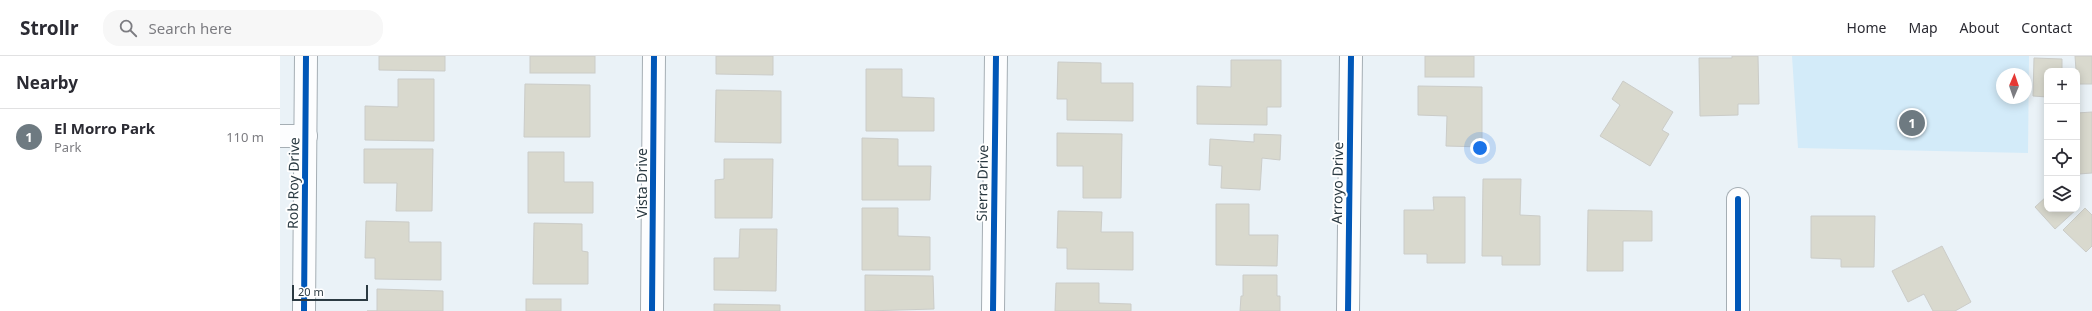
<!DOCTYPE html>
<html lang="en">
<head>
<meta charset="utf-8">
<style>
	body { margin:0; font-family:"Noto Sans",sans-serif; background:#f7f7f7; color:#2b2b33 }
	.controls { position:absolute; right:12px; top:12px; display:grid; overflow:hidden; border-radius:8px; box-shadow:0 2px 10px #0003 }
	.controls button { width:36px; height:36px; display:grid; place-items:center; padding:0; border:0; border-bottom:1px solid #e1e1e2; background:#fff; color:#2b2b33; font:20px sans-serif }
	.compass { position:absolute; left:1716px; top:12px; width:36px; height:36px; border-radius:50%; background:#fff; box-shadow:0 2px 10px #0003; rotate:2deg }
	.scale { position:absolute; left:12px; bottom:10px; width:76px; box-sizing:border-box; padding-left:4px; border:2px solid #2b3a42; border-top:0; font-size:11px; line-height:14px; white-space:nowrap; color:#2b3a42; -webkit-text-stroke:3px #fff; paint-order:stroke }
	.you { position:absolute; left:1200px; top:92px; width:14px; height:14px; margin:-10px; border:3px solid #fff; border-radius:50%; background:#1a73e8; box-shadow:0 0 0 6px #1a73e833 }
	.badge { display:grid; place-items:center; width:26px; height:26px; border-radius:50%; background:#6e7a81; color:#fff; font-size:13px; font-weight:700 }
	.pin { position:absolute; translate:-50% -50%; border:2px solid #fff; box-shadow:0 1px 4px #0006 }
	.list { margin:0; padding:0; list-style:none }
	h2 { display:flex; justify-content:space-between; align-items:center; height:52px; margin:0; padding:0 16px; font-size:17px }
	h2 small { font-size:13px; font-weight:400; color:#7c7c81 }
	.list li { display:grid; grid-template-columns:26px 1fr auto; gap:12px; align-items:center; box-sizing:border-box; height:56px; padding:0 16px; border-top:1px solid #e1e1e2 }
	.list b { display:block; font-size:15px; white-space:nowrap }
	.list p { margin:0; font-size:13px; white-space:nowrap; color:#7c7c81 }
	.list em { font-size:13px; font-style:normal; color:#7c7c81 }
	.icon { flex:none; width:22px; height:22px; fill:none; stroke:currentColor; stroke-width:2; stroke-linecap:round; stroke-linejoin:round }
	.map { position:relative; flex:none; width:1812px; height:255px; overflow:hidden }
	header { display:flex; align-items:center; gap:24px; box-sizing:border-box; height:56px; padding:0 20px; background:#fff; border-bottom:1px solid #e1e1e2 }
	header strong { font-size:19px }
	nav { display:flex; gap:22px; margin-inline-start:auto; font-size:14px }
	.search { width:280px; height:36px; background:#f7f7f7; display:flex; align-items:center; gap:10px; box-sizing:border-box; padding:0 14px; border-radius:16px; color:#7c7c81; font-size:15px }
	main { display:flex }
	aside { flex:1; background:#fff }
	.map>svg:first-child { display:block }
</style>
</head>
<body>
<header>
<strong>Strollr</strong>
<div class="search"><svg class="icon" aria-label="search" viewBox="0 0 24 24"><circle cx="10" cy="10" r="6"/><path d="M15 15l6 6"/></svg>Search here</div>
<nav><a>Home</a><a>Map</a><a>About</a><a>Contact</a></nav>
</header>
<main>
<aside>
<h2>Nearby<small></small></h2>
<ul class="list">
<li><span class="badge">1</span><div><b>El Morro Park</b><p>Park</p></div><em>110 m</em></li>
</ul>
</aside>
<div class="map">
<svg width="1812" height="255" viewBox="0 0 1812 255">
	<rect width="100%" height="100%" fill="#eaf2f7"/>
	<path fill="#d3ebf9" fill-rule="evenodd" d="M1512,0H1749L1748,97L1518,92ZM1722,18H1746V42H1722Z"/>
	<g fill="#d9d9ce" stroke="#cbccc8">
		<path d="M99,0H165V15L99,14Z"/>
		<rect x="250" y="0" width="65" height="17"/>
		<path d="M436,0H493V19L436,18Z"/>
		<rect x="1145" y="0" width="49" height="21"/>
		<path d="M1452,0H1478L1479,48H1458V59L1420,60L1419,2H1452Z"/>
		<path d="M1795,0H1812V28H1797Z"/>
		<path d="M1754,2L1782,3V15H1767V41L1753,40Z"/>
		<path d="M951,4H1001V51H987V69L917,68V30L951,31Z"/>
		<path d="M778,6L821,7V27H853V65L787,64V43H777Z"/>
		<path d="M586,13H622V41L654,42V75H586Z"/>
		<path d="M118,23H154V85L85,84V50L118,51Z"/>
		<path d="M1343,25L1393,56L1382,74L1389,78L1370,110L1320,80L1340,49L1332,43Z"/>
		<path d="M245,28L310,29V81H244Z"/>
		<path d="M1138,30L1202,31V91L1166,90L1167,60L1138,59Z"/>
		<path d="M436,34L501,35V87L435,86Z"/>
		<path d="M1812,56V117L1799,118L1797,57Z"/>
		<path d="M777,77L842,78L841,142H803V110H777Z"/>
		<path d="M974,78L1001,79L1000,104L982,102L980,134L941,132L942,110L929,109L930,83L974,86Z"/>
		<path d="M582,82L618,83V110H651L650,144H582Z"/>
		<path d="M84,93H153L152,155H116L117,127H84Z"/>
		<path d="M248,96H284V126H313V157H248Z"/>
		<path d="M444,103H493L492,162H435V124L444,123Z"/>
		<path d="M1203,123H1241L1240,159L1260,160V209H1222V200H1202Z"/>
		<path d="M1767,140V153H1797V151L1798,152L1775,173L1755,151Z"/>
		<path d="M1153,141H1185V207H1147V198H1124V154H1154Z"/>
		<path d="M936,148H969V179H998L997,210L936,209Z"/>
		<path d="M582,152H618V180L650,181V214H582Z"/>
		<path d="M1805,152L1812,159V190L1806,196L1783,174Z"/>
		<path d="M1308,154L1372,155V185H1343V215H1307Z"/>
		<path d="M778,155L822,156L821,176H853V214L787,213V192H777Z"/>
		<path d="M1531,160H1595L1594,211H1561V203L1531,202Z"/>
		<path d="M86,165L129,166V186H161V224L95,223V202H85Z"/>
		<path d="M254,167L302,168V195L308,196V228H253Z"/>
		<path d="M460,173H497L496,235L434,234V202H459Z"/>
		<path d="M1662,190L1691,246L1675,255H1653L1644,238L1628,246L1612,215Z"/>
		<path d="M585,219L653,220L654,253L585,255Z"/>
		<path d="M963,219H997V240H1000V255H960L961,240H963Z"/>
		<path d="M776,227H819V247L851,248V255H775Z"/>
		<path d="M97,233L163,235V255H87H97Z"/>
		<rect x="246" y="243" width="35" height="12"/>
		<path d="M434,248L500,249V255H434Z"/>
	</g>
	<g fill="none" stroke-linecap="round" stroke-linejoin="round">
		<defs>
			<g id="minor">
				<path d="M0,80H26"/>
				<path d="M24,255L26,0"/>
				<path d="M372,255L374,0"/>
				<path d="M713,255L716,0"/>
				<path d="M1068,255L1071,0"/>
				<path d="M1458,255V143"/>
			</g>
		</defs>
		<use href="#minor" stroke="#a5aeb4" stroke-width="24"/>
		<use href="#minor" stroke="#fcfdfe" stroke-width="22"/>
		<defs>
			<g id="cycleway">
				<path d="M24,255L26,0"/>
				<path d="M372,255L374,0"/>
				<path d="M713,255L716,0"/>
				<path d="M1068,255L1071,0"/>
				<path d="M1458,255V143"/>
			</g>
		</defs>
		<use href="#cycleway" stroke="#fff" stroke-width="8"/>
		<use href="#cycleway" stroke="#0057b8" stroke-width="6"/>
	</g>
	<g text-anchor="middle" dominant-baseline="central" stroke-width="4" stroke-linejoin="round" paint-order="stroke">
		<g font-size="14" fill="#2b3a42" stroke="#fff">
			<text transform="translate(13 127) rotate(-89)">Rob Roy Drive</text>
			<text transform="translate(361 127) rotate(-90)">Vista Drive</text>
			<text transform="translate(702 127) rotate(-89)">Sierra Drive</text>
			<text transform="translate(1057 127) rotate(-89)">Arroyo Drive</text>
		</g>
	</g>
</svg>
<div class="controls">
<button>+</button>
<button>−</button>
<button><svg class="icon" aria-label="locate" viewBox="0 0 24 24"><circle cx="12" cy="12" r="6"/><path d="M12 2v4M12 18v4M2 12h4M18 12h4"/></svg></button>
<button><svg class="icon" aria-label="layers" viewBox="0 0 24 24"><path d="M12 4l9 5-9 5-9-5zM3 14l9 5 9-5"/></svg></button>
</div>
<svg class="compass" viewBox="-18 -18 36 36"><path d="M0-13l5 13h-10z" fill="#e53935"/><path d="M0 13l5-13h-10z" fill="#7c7c81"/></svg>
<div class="scale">20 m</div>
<div class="you"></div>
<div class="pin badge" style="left:1632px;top:67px">1</div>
</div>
</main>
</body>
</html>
